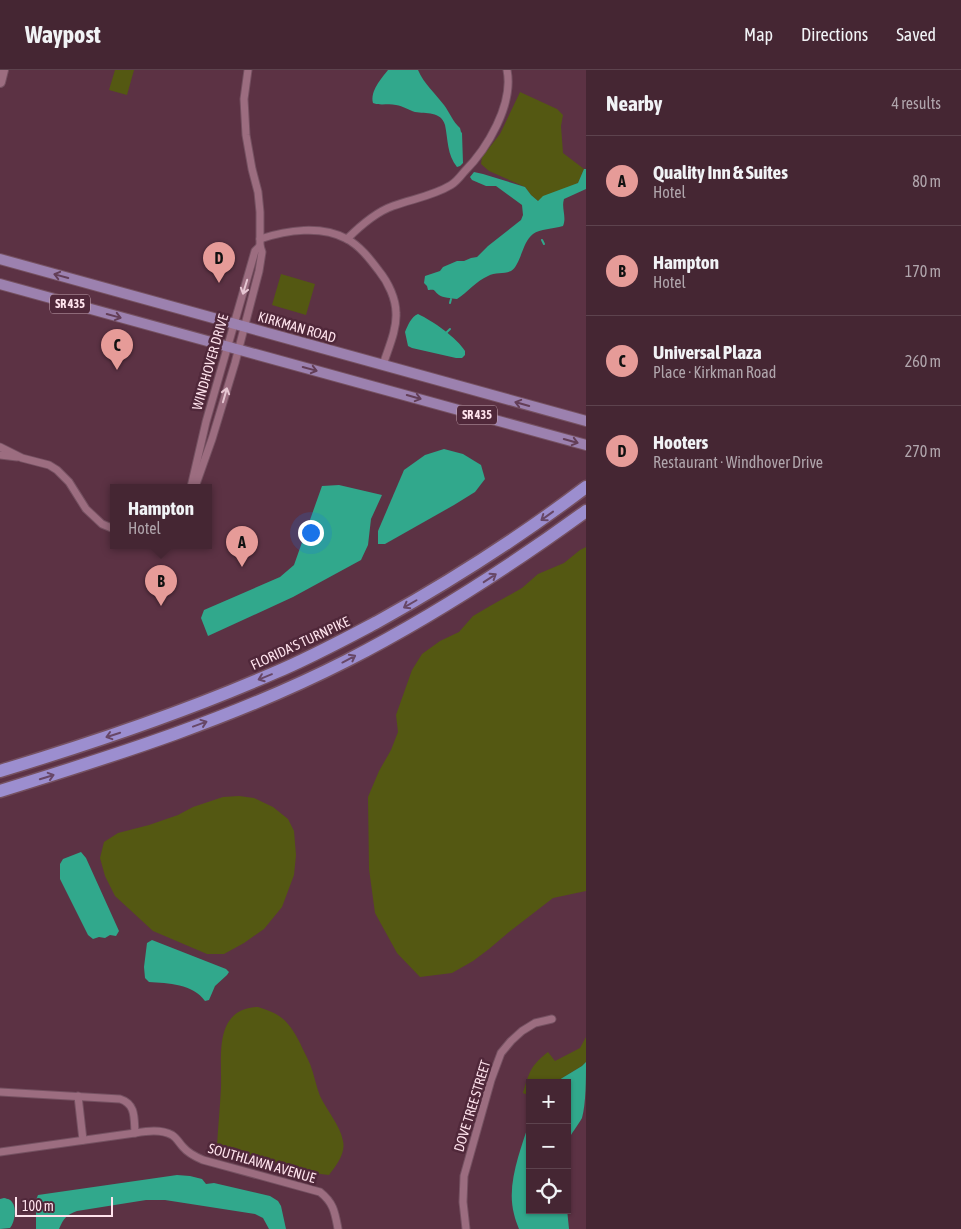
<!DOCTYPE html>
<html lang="en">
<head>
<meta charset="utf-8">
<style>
	body { margin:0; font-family:"Asap Condensed",sans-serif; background:#4c2e3b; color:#f1f3f6 }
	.controls { position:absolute; right:15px; bottom:15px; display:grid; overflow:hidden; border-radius:0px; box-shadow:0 1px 4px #0004 }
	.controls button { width:45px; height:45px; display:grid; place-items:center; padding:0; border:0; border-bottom:1px solid #5d434e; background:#452633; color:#f1f3f6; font:25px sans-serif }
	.scale { position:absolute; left:15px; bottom:12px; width:98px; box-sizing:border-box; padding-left:5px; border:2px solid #ffe3ed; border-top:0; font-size:14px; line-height:18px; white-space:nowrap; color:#ffe3ed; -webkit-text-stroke:4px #50283a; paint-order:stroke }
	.you { position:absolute; left:310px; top:462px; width:18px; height:18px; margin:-12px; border:4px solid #fff; border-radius:50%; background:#1a73e8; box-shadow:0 0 0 8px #1a73e833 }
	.badge { display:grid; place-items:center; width:32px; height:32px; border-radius:50%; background:#e69b98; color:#111; font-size:16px; font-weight:700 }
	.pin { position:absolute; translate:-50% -41px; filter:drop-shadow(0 1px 2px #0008) }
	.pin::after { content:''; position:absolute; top:26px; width:18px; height:15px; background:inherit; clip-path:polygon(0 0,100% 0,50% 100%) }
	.popup { position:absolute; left:110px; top:414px; width:102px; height:65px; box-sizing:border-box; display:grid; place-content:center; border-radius:0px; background:#452633; filter:drop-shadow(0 1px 4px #0005); font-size:16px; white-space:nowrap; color:#b0a5ac }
	.popup b { font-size:19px; color:#f1f3f6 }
	.popup::after { content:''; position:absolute; left:50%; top:100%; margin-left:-10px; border:10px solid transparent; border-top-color:#452633 }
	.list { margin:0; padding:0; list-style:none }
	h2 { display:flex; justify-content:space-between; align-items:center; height:65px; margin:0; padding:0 20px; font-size:21px }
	h2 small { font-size:16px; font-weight:400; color:#b0a5ac }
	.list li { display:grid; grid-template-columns:32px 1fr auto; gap:15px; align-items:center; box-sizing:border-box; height:90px; padding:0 20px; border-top:1px solid #5d434e }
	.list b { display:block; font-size:19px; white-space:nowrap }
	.list p { margin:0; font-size:16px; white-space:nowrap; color:#b0a5ac }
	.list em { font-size:16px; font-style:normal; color:#b0a5ac }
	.icon { flex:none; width:28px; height:28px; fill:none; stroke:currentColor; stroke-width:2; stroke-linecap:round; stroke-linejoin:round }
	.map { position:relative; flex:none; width:586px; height:1159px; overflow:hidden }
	header { display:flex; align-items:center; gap:30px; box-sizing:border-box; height:70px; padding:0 25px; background:#452633; border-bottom:1px solid #5d434e }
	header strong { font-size:24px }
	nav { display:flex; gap:28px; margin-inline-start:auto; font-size:18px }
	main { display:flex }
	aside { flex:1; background:#452633 }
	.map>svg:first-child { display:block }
</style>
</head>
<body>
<header>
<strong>Waypost</strong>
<nav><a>Map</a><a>Directions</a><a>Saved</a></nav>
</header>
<main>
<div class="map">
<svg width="586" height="1159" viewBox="0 0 586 1159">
	<rect width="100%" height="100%" fill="#5c3244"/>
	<g fill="#545812">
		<path d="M115,0H134L127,25L109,20Z"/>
		<path d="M520,22L557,39L563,45L561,56L563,83L584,99L578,113L538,131L531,125L525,117L489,101L481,94L482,87L500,64Z"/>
		<path d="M281,204L315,214L306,245L272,235Z"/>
		<path d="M586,477V821L553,828L509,862L489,879L473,891L452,903L420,907L397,883L375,843L369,799L368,727L379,701L391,680L398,662L396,645L412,600L422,584L440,571L459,562L473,546L490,536L522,518L538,504L564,493L580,480Z"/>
		<path d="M239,726L254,728L273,737L288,749L294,761L296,785L294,805L282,837L264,859L244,873L224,884H207L153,861L115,826L105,806L100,788L104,772L118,763L149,755L178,745L193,737L223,727Z"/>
		<path d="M258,937C282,944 289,952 300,973C303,980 307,987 310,994C314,1004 316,1016 320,1026C327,1041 340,1055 343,1071C346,1083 336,1096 329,1105L312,1103L281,1094L261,1092L229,1082L217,1076C218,1057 220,1037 221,1018C222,986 213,939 258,937Z"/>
		<path d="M586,967V992L582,996L554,1013H530V1026L523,1023C529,1003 530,996 548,982L555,991L580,978Z"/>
	</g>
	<g fill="#31a88c">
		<path d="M388,0H418C424,14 435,23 444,35C450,43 453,52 460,58L461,62L462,63L463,93L460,96L457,97C447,85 448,69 445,55C441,41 426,44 415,42C409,40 403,36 396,35C388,33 381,36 373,33C370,21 381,9 388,0Z"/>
		<path d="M584,99H586V119L564,129C561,138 567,147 563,156C553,159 540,159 533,164C522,172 521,195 511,201C505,204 495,202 488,206C476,211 468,222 457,229C451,228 443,228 439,225C433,220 436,219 428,220L427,216L424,213L425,206L440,201L443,197L457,191H464L471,188L477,187L488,176L521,150L523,145L522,135L496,116H486L472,110L470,107L474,102L483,104L525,117L531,125L538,131L543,126L578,113Z"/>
		<path d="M418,244C433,251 457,268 465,281V285L462,288H456L412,278L408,276L405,262C408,255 411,247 418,244Z"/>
		<path d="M444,379L463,384L481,395L485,409L475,422L454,435L385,474H378V461L404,400L425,385Z"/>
		<path d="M339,415L382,425L371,449L368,475L361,490L293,527L208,566L201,548L204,540L280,507L294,495L322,416Z"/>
		<path d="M81,782L86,788L119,861L116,866L110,865L105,868L99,867L93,869L88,865L60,809V794L63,789Z"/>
		<path d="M152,870L226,899L229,902L227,905L215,916L209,930L205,931C193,914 168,913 149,912L145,908L144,897L147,873Z"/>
		<path d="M586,992C586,1009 586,1034 582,1048C577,1057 571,1063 567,1073V1013H554L582,996Z"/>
		<path d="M530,1050V1140H567V1139L569,1159H519C517,1154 515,1149 514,1144C506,1114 521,1079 530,1050Z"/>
		<path d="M177,1105L190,1106L202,1109L206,1114L214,1113L270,1126L278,1131L281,1136L286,1159H269L263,1148L255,1144L165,1130H146L77,1141C66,1145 64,1148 59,1159H36V1130L38,1125Z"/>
		<path d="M4,1128C8,1129 10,1129 12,1132C17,1138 15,1152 10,1158L0,1159V1129Z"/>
	</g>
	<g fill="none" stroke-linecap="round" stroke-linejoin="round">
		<g stroke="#31a88c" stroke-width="2">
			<path d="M542,170L544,174"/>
			<path d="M450,233L451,229"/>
			<path d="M446,263L450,259"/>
		</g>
		<defs>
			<g id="street">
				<path d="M260,169C287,160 321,155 347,169C360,176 370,189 379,201C388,212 396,229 396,243C397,260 388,279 383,295"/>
				<path d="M347,169C360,156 376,142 393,136C412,129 433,126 451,115C456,112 460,107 464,102C487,79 514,34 507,0"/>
				<path d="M0,377L22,388L49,395L57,400L69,412L86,439L102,454L114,459"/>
				<path d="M0,385L17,387"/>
				<path d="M191,417L206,352L255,181L260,176"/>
				<path d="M195,417L212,369L235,293L259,201L262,182L260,176V142L258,122L252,99L246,65L244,29L248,0"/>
				<path d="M0,1022L120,1029C136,1034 134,1048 135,1063"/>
				<path d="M78,1026L83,1070"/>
				<path d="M0,1082L135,1063C147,1061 161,1059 172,1065C177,1068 179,1073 183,1077C188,1083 196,1087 203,1090L320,1122C334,1133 335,1143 338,1159"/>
				<path d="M466,1159L463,1132L464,1106L491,1010L501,983L511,971L522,961L535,953L552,949"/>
			</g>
			<path id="secondary" d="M0,12L3,0"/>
			<g id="primary">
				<path d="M0,189L586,351"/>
				<path d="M0,214L586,375"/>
			</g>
			<g id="highway">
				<path d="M0,701C93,673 185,642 274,603C310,588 345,569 379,551C451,511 520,467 586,417"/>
				<path d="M0,721C117,685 236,647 346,591C430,548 509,497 586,441"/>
			</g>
		</defs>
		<use href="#street" stroke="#755161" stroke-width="9"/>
		<use href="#secondary" stroke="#755161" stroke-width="12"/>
		<use href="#primary" stroke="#755161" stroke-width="12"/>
		<use href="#highway" stroke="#755161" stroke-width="15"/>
		<use href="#street" stroke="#9c6d80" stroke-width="7"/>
		<use href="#secondary" stroke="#9c6d80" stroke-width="10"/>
		<use href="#primary" stroke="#9c81af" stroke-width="10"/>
		<use href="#highway" stroke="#9c8ecf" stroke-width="12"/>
	</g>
	<defs><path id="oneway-shaft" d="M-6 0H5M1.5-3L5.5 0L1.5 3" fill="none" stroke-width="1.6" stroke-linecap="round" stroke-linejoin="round" transform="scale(1.25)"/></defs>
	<g stroke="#633e57">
		<use href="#oneway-shaft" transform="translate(61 206) rotate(-165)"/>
		<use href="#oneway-shaft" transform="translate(114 246) rotate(15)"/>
		<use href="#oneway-shaft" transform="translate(310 299) rotate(15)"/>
		<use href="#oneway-shaft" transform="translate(414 327) rotate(16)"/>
		<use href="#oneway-shaft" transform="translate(522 334) rotate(-164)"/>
		<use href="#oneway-shaft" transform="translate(571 371) rotate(16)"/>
	</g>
	<g stroke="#e6c6d2">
		<use href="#oneway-shaft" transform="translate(245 217) rotate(107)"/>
		<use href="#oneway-shaft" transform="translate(225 325) rotate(-74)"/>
	</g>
	<g stroke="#674767">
		<use href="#oneway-shaft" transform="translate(547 446) rotate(144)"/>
		<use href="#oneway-shaft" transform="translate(490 508) rotate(-33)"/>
		<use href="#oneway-shaft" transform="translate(410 534) rotate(150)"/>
		<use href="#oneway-shaft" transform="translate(349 589) rotate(-28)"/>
		<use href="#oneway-shaft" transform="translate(265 607) rotate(158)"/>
		<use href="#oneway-shaft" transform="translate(200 654) rotate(-20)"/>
		<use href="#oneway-shaft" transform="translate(113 665) rotate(162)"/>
		<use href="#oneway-shaft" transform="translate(47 707) rotate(-17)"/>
	</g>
	<g text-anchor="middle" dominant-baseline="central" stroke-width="5" stroke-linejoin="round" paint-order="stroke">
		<g fill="#50283a" stroke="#caabb7" stroke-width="1">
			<rect x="50" y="224.5" width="40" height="19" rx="4"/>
			<rect x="457" y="335.5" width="40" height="19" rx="4"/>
		</g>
		<g font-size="12" font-weight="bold" fill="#ffe3ed">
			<text x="70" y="234">SR 435</text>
			<text x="477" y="345">SR 435</text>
		</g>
		<g font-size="14" fill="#ffe3ed" stroke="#50283a">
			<text transform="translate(297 257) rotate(16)">KIRKMAN ROAD</text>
			<text transform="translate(210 292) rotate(-74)">WINDHOVER DRIVE</text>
			<text transform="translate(300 573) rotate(-25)">FLORIDA'S TURNPIKE</text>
			<text transform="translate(472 1036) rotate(-73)">DOVE TREE STREET</text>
			<text transform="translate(262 1093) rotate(16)">SOUTHLAWN AVENUE</text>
		</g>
	</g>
</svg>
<div class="controls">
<button>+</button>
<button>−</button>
<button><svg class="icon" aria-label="locate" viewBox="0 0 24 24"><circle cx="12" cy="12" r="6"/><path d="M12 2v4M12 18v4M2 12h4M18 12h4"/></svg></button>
</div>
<div class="scale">100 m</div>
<div class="you"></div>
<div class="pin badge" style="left:242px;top:497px">A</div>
<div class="pin badge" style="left:161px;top:536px">B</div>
<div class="popup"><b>Hampton</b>Hotel</div>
<div class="pin badge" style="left:117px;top:300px">C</div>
<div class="pin badge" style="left:219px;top:213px">D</div>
</div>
<aside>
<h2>Nearby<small>4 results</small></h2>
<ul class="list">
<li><span class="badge">A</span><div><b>Quality Inn &amp; Suites</b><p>Hotel</p></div><em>80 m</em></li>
<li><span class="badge">B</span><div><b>Hampton</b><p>Hotel</p></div><em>170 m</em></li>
<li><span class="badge">C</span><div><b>Universal Plaza</b><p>Place · Kirkman Road</p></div><em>260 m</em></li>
<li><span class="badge">D</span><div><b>Hooters</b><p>Restaurant · Windhover Drive</p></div><em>270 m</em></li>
</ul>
</aside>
</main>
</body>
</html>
